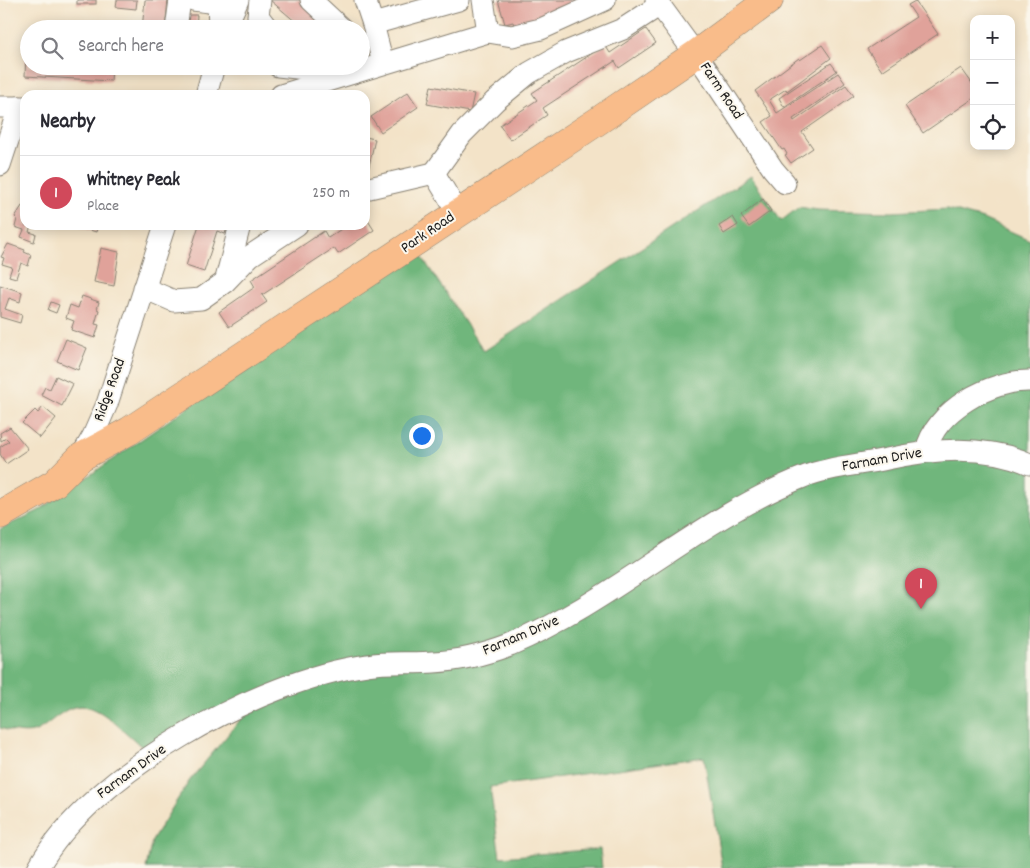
<!DOCTYPE html>
<html lang="en">
<head>
<meta charset="utf-8">
<style>
	body { margin:0; font-family:Dekko,sans-serif; background:#f2f2f3; color:#2b2b33 }
	.controls { position:absolute; right:15px; top:15px; display:grid; overflow:hidden; border-radius:10px; box-shadow:0 2px 12px #0003 }
	.controls button { width:45px; height:45px; display:grid; place-items:center; padding:0; border:0; border-bottom:1px solid #e1e1e2; background:#fff; color:#2b2b33; font:25px sans-serif }
	.you { position:absolute; left:421px; top:435px; width:18px; height:18px; margin:-12px; border:4px solid #fff; border-radius:50%; background:#1a73e8; box-shadow:0 0 0 8px #1a73e833 }
	.badge { display:grid; place-items:center; width:32px; height:32px; border-radius:50%; background:#d1495b; color:#fff; font-size:16px; font-weight:700 }
	.pin { position:absolute; translate:-50% -41px; filter:drop-shadow(0 1px 2px #0008) }
	.pin::after { content:''; position:absolute; top:26px; width:18px; height:15px; background:inherit; clip-path:polygon(0 0,100% 0,50% 100%) }
	.list { margin:0; padding:0; list-style:none }
	h2 { display:flex; justify-content:space-between; align-items:center; height:65px; margin:0; padding:0 20px; font-size:21px }
	h2 small { font-size:16px; font-weight:400; color:#7c7c81 }
	.list li { display:grid; grid-template-columns:32px 1fr auto; gap:15px; align-items:center; box-sizing:border-box; height:75px; padding:0 20px; border-top:1px solid #e1e1e2 }
	.list b { display:block; font-size:19px; white-space:nowrap }
	.list p { margin:0; font-size:16px; white-space:nowrap; color:#7c7c81 }
	.list em { font-size:16px; font-style:normal; color:#7c7c81 }
	.icon { flex:none; width:28px; height:28px; fill:none; stroke:currentColor; stroke-width:2; stroke-linecap:round; stroke-linejoin:round }
	.map { position:relative; flex:none; width:1030px; height:868px; overflow:hidden }
	.search { position:absolute; background:#fff; box-shadow:0 2px 12px #0003; left:20px; top:20px; width:350px; height:55px; display:flex; align-items:center; gap:12px; box-sizing:border-box; padding:0 18px; border-radius:28px; color:#7c7c81; font-size:19px }
	.panel { position:absolute; background:#fff; box-shadow:0 2px 12px #0003; left:20px; top:90px; width:350px; height:140px; border-radius:15px }
	.map>svg:first-child { display:block }
</style>
</head>
<body>
<div class="map">
<svg width="1030" height="868" viewBox="0 0 1030 868">
	<rect width="100%" height="100%" fill="#fbf7ec"/>
	<filter id="ink" filterUnits="userSpaceOnUse"><feTurbulence type="fractalNoise" baseFrequency=".02" numOctaves="2"/><feDisplacementMap in="SourceGraphic" scale="10" xChannelSelector="R" yChannelSelector="G"/><feConvolveMatrix kernelMatrix="1 2 1 2 8 2 1 2 1" color-interpolation-filters="sRGB"/></filter>
	<filter id="wash" filterUnits="userSpaceOnUse"><feTurbulence type="fractalNoise" baseFrequency=".0096" numOctaves="4" result="noise"/><feDisplacementMap in="SourceGraphic" scale="20" xChannelSelector="R" yChannelSelector="G"/><feGaussianBlur stdDeviation="1.12" result="paint"/><feColorMatrix in="noise" values="0 0 0 0 0 0 0 0 0 0 0 0 0 0 0 0 0 1.4 0 .05"/><feComposite in="paint" operator="in"/></filter>
	<g filter="url(#wash)">
		<rect width="100%" height="100%" fill="#f3e3c8"/>
		<path fill="#6fb67c" stroke="#46694c" d="M751,176L781,221L799,207L818,210L892,212L948,209L983,219L1030,240V868H722L704,757L490,787L500,857L600,849L602,868H146L152,841L174,805L190,780L246,713L147,751C133,740 111,717 96,710C71,697 56,720 38,730C28,736 10,731 0,728V529L38,511L345,298L418,251L484,351Z"/>
		<g id="blocks">
			<g fill="#e0a29a">
				<rect x="77" y="0" width="19" height="4"/>
				<path d="M117,0H137L136,9L116,7Z"/>
				<path d="M145,0H168L165,29H142Z"/>
				<path d="M270,0H302L332,29H304Z"/>
				<path d="M498,0H576L577,3L557,9L560,16L515,29L513,22L505,24Z"/>
				<path d="M915,1L938,34L882,71L867,49L916,17L908,5Z"/>
				<path d="M182,15H197L196,29H182Z"/>
				<path d="M646,29L656,43L619,68L615,61L543,108L547,115L510,140L500,125L537,100L532,93L605,45L610,53Z"/>
				<path d="M822,45L831,58L787,91L786,89L769,100L777,113L838,73L845,83L793,119L794,121L846,85L854,96L802,132L813,148L791,163L785,155L787,154L784,149L782,150L763,122L772,116L755,91L799,58L800,60Z"/>
				<path d="M26,53L29,54V66H112L111,81L25,76Z"/>
				<path d="M831,63L837,71L784,107L779,98Z"/>
				<path d="M961,68L974,86V98L923,133L905,106Z"/>
				<path d="M431,86L474,94L470,112L427,104Z"/>
				<path d="M408,92L418,107L381,132L371,117Z"/>
				<path d="M365,137L375,139L366,180H365Z"/>
				<path d="M763,199L771,211L749,227L741,216Z"/>
				<path d="M22,206L25,207V225H31L29,232L36,234L34,242L21,237L24,230L15,227L17,219L15,217Z"/>
				<path d="M365,216L374,230L338,254L334,248L262,295L267,302L229,327L219,312L255,287L251,280L324,231L328,238L347,225H365Z"/>
				<path d="M733,217L738,225L724,234L719,226Z"/>
				<path d="M81,225H98L96,232L80,227Z"/>
				<path d="M199,225L206,227L207,225H228L225,234L217,231L204,272L186,266Z"/>
				<path d="M8,244L25,250L24,252L31,255L28,266L21,263L16,278L9,276L12,267L2,264L4,258L1,257Z"/>
				<path d="M101,248L119,252L114,286L94,282Z"/>
				<path d="M0,285L22,292L20,302L9,298L5,309L22,315L20,323L0,317Z"/>
				<path d="M82,296L99,302L97,309L99,310L95,324L99,325L95,338L71,330L74,321L66,318L70,305L78,308Z"/>
				<path d="M51,302L59,305L56,313L48,310Z"/>
				<path d="M66,339L87,348L78,370L57,361Z"/>
				<path d="M56,376L73,384L62,406L41,395L45,387L50,389Z"/>
				<path d="M43,407L56,418L40,438L22,423L35,410L38,413Z"/>
				<path d="M10,427L28,449L6,464L0,454V447L9,441L6,438L1,441L0,433Z"/>
			</g>
		</g>
	</g>
	<g filter="url(#ink)">
		<use href="#blocks" fill-opacity="0" stroke="#888072" stroke-width="1"/>
		<g fill="none" stroke-linecap="round" stroke-linejoin="round">
			<defs>
				<g id="minor">
					<path d="M193,0L218,3"/>
					<path d="M218,0L219,29"/>
					<path d="M260,0L258,16L268,29"/>
					<path d="M311,0L342,29"/>
					<path d="M365,0L373,24L459,0"/>
					<path d="M656,0L705,67L773,169L785,183"/>
					<path d="M373,24L383,63"/>
					<path d="M176,29L180,0"/>
					<path d="M225,29L238,0"/>
					<path d="M488,32L512,36L541,29L605,0"/>
					<path d="M278,66L315,70L331,66"/>
					<path d="M206,95L214,66"/>
					<path d="M281,95L488,32L483,0"/>
					<path d="M0,107H25"/>
					<path d="M0,165L19,107"/>
					<path d="M434,173L462,134L495,101L529,73L566,52L623,29L660,5"/>
					<path d="M365,189L434,173L458,213"/>
					<path d="M226,279L240,225"/>
					<path d="M144,288L174,301L201,299L225,282L250,256L297,225"/>
					<path d="M926,451C935,410 991,380 1030,381"/>
					<path d="M81,457L93,436L107,404L165,225"/>
					<path d="M38,868C91,772 260,680 367,665C389,661 412,664 434,662C460,661 486,654 510,645C615,601 699,517 806,476C832,466 860,465 887,459C934,449 984,444 1030,464"/>
				</g>
				<path id="major" d="M0,515L55,483L81,457L129,431L598,121L696,54L769,0"/>
			</defs>
			<use href="#minor" stroke="#888072" stroke-width="23"/>
			<use href="#major" stroke="#888072" stroke-width="29"/>
			<use href="#minor" stroke="#fff" stroke-width="21"/>
			<use href="#major" stroke="#f9bc8a" stroke-width="28"/>
		</g>
	</g>
	<g text-anchor="middle" dominant-baseline="central" stroke-width="4" stroke-linejoin="round" paint-order="stroke">
		<g font-size="16" fill="#1c1c1c" stroke="#fbf7ec">
			<text transform="translate(721 91) rotate(56)">Farm Road</text>
			<text transform="translate(428 233) rotate(-34)">Park Road</text>
			<text transform="translate(110 390) rotate(-70)">Ridge Road</text>
			<text transform="translate(882 460) rotate(-10)">Farnam Drive</text>
			<text transform="translate(521 636) rotate(-23)">Farnam Drive</text>
			<text transform="translate(132 772) rotate(-36)">Farnam Drive</text>
		</g>
	</g>
</svg>
<div class="controls">
<button>+</button>
<button>−</button>
<button><svg class="icon" aria-label="locate" viewBox="0 0 24 24"><circle cx="12" cy="12" r="6"/><path d="M12 2v4M12 18v4M2 12h4M18 12h4"/></svg></button>
</div>
<div class="you"></div>
<div class="pin badge" style="left:921px;top:609px">1</div>
<div class="search"><svg class="icon" aria-label="search" viewBox="0 0 24 24"><circle cx="10" cy="10" r="6"/><path d="M15 15l6 6"/></svg>Search here</div>
<section class="panel">
<h2>Nearby<small></small></h2>
<ul class="list">
<li><span class="badge">1</span><div><b>Whitney Peak</b><p>Place</p></div><em>250 m</em></li>
</ul>
</section>
</div>
</body>
</html>
